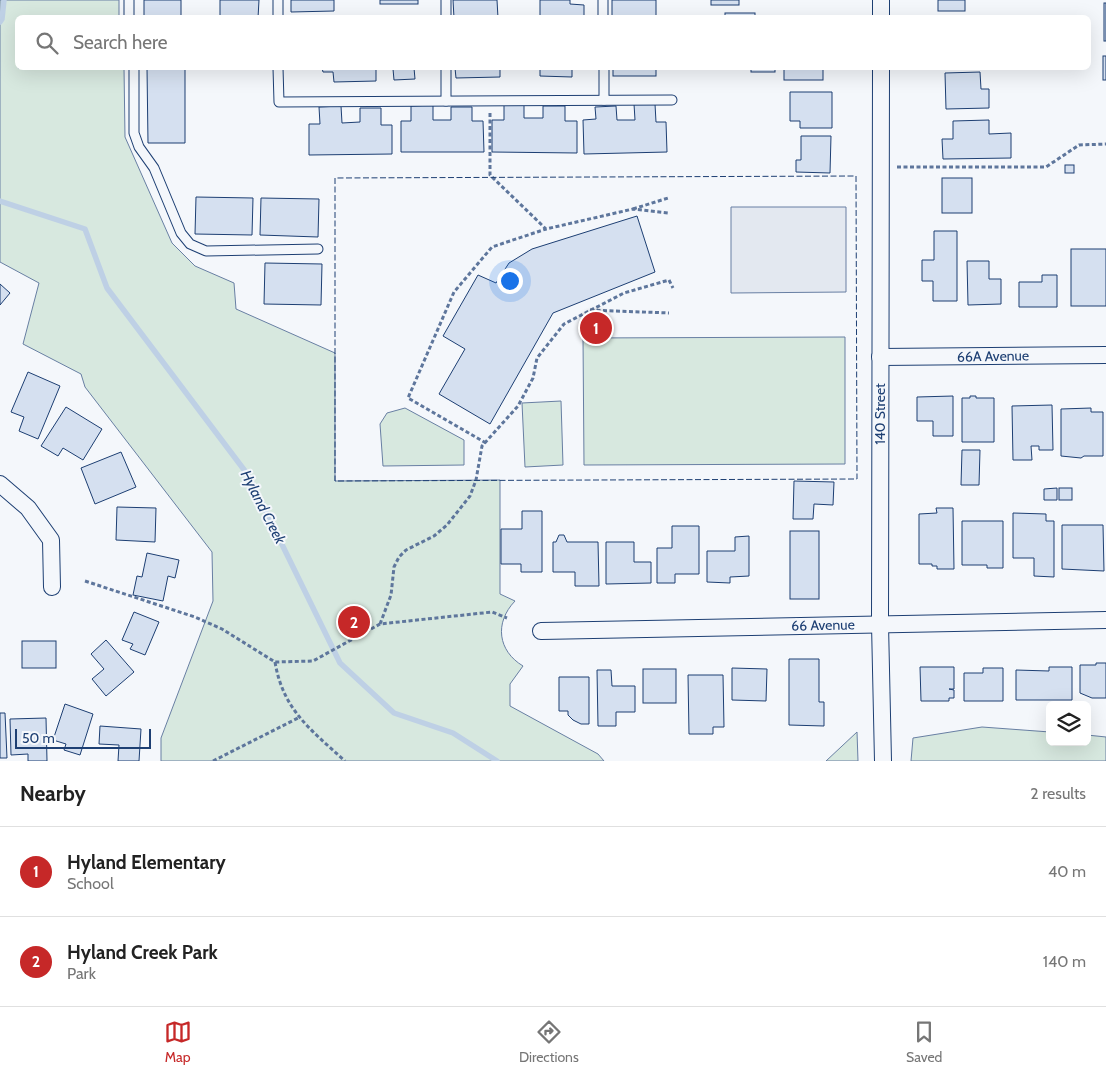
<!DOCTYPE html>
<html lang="en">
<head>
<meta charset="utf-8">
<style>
	body { margin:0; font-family:Cabin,sans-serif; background:#f6f6f6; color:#222 }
	.controls { position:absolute; right:15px; bottom:15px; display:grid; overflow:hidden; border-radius:8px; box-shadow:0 5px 20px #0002 }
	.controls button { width:45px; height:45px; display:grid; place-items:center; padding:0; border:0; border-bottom:1px solid #e0e0e0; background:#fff; color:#222; font:25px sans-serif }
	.scale { position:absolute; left:15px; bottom:12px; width:136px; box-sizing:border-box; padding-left:5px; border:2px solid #1d3f73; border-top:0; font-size:14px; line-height:18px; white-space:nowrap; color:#1d3f73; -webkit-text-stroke:4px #f4f7fb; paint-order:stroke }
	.you { position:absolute; left:509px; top:280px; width:18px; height:18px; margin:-12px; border:4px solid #fff; border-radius:50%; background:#1a73e8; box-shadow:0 0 0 8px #1a73e833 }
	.badge { display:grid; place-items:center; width:32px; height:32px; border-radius:50%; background:#c62828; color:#fff; font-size:16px; font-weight:700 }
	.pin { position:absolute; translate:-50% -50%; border:2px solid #fff; box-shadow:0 1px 5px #0006 }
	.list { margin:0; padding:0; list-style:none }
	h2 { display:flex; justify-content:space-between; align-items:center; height:65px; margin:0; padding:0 20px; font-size:21px }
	h2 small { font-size:16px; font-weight:400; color:#767676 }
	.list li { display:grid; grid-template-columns:32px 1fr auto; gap:15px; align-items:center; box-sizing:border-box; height:90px; padding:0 20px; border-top:1px solid #e0e0e0 }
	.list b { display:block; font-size:19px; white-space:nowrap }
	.list p { margin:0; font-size:16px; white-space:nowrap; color:#767676 }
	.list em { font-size:16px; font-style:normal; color:#767676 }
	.icon { flex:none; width:28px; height:28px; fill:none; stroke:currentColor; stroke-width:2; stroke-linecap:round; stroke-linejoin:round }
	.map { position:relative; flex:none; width:1106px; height:761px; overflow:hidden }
	.search { position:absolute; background:#fff; box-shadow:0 5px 20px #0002; left:15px; right:15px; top:15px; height:55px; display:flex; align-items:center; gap:12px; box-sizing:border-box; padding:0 18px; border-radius:8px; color:#767676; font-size:19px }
	.sheet { height:245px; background:#fff }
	nav { display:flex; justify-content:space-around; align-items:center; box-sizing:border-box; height:70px; border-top:1px solid #e0e0e0; background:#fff; font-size:14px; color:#767676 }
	nav a { display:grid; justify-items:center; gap:2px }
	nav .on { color:#c62828 }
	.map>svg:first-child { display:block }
</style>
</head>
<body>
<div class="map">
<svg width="1106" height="761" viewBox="0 0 1106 761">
	<rect width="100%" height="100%" fill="#f4f7fb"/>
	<g fill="#d7e8df" stroke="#687fa3">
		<path d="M0,0H119V17L18,18V68H124L125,137L172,243L195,266L234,283L236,309L335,353V481L500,480V594L515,601C494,623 498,651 523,666L510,684V706L598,754L604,761H161V738L213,601L212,552L85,387L81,374L23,344L39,283L0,262Z"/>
		<path d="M845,337V464L584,465L583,338Z"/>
		<path d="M561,401L563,465L525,467L522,403Z"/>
		<path d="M405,408L464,440V465L383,466L380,424L387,413Z"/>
		<path d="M982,727L1050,732V742H1087V735L1106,737V761H911L913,738Z"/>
		<path d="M857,732L858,761H826Z"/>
	</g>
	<path fill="#e3e8f0" stroke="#687fa3" d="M731,207H846V292L731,293Z"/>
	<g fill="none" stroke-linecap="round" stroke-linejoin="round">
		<g stroke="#bed0e5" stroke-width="5.5">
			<path d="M0,22L2,19L4,0"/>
			<path d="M0,201L85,229L107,288L248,475L340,663L394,713L453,733L497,761"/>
		</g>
	</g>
	<g fill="#d5e0f0" stroke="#1d3f73">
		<rect x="144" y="0" width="37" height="18"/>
		<path d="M220,0H259L258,18H220Z"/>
		<path d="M291,0H334V11L291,12Z"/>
		<rect x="380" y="0" width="38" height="4"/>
		<path d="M453,0H497L498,18H454Z"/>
		<path d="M540,0H570V4L584,5V18H540Z"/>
		<rect x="612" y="0" width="44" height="18"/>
		<rect x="711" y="0" width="28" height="5"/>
		<rect x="938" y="0" width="27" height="11"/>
		<rect x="1104" y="3" width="2" height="38"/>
		<rect x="725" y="13" width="30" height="5"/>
		<rect x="1103" y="56" width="3" height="24"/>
		<path d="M147,68H185V143H148Z"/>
		<path d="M322,68H414L415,79L394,80L393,69H376V81L334,82L333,72H323Z"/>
		<path d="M455,68H500V77L456,78Z"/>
		<path d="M540,68H572V77L540,76Z"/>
		<rect x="613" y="68" width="43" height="8"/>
		<rect x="751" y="68" width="24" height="4"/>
		<rect x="784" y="68" width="39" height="12"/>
		<path d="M980,72L981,89H989V108L946,109L945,73Z"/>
		<path d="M790,92H832V128H800V121H790Z"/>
		<path d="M504,104H524V118H543V106H565V121H577V153L492,152V120H504Z"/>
		<path d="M634,104H655L656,122H666L667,152L584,154L583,120L596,119L595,107L616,106L617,120H635Z"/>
		<path d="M433,105V120H451V107H472V121H483L484,152H401V121H411V106Z"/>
		<path d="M341,106L342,123L360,122V108H381V125H392V154L309,155V124H320L319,107Z"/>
		<path d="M989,120V134L1011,133V158L943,159L942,139H953V121Z"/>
		<path d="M801,136H831L830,173L796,172V160H801Z"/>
		<rect x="1065" y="165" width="9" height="8"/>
		<rect x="942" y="178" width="30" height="35"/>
		<path d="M196,197L253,198L252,235L195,234Z"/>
		<path d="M261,198L319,199L318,237L260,235Z"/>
		<path d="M637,216L655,272L553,313L490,424L439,394L465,349L443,336L478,275L496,283L509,263L532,249Z"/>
		<path d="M934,231H957V301H933V281H922V260H934Z"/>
		<rect x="1071" y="249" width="35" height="57"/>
		<path d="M967,261H989V279H1001V304L968,305Z"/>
		<path d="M265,263L322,264L321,305L264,304Z"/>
		<path d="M1042,275H1057V307H1019V282H1042Z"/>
		<path d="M0,284L10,293L0,305Z"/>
		<path d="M28,372L60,386L38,439L19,431L24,417L11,412Z"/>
		<path d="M953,396V436H933V421H917V397Z"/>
		<path d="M970,396H976V398H994V442H962V398H970Z"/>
		<path d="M1052,405L1053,450H1039V446H1031L1032,460H1013L1012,406Z"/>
		<path d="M66,407L102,429L83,460L63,448L58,456L41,446Z"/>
		<path d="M1091,408V412H1103V456H1084L1081,458L1061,456V409Z"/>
		<path d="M962,450H980L979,485H961Z"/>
		<path d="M121,452L136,487L95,504L81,468Z"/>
		<path d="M794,481L834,482L833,505L814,504L813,519H793Z"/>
		<path d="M1057,488V500H1044V489Z"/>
		<rect x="1059" y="488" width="13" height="12"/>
		<path d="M117,507L156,508L155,542L116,540Z"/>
		<path d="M936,508H953L954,569H937V566H932V564H919V514L937,513Z"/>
		<path d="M522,511H542V572H521V564H501V529H522Z"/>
		<path d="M1013,513L1046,514V521H1054V577L1034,576V558H1013Z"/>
		<path d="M962,521H1003V568H987V565H962Z"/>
		<path d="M1062,525H1103L1104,571L1062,569Z"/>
		<path d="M672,526H699V574H675V583H657V548H672Z"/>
		<rect x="790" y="531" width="29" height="68"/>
		<path d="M559,535H564L567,542H598L599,586H575V572H553V542H556Z"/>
		<path d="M749,536V576L730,577V583L707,582V551H735V537Z"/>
		<path d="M606,542H634V562H651V583L606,584Z"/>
		<path d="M147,553L179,560L175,578L168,576L163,601L133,595L137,576L142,577Z"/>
		<path d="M134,612L159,622L145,655L130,649L133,644L122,640Z"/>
		<path d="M106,640L134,672L106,696L92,679L104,669L91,654Z"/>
		<rect x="22" y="641" width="34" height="27"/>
		<path d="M789,659H819V702H824V726L789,725Z"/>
		<path d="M1096,663H1106V698H1092L1080,693V665H1096Z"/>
		<path d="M920,667H954V689H949L954,690V698H949V701H921Z"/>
		<path d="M1049,667H1072V700H1016V670L1049,671Z"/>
		<path d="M732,668L767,669L766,701L732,700Z"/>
		<path d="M983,668H1003V701H964V673H983Z"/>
		<rect x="643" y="669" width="33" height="34"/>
		<path d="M597,670H611L612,686H635V712H616V726H598Z"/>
		<path d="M688,675H723L724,727H713V734H689Z"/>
		<path d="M559,677H589V724H581L573,720L568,715V711H559Z"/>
		<path d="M65,704L93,714L80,755L64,750L66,744L53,740Z"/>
		<path d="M0,713H5L7,758H0Z"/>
		<path d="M46,718L47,761H28V754L11,755L10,719Z"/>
		<path d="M100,726L141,729L139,761H118L119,745L99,744Z"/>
	</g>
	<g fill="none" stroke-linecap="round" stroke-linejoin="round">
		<defs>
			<g id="service">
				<path d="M129,0V18"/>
				<path d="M278,0V18"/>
				<path d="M446,0V18"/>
				<path d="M603,0V18"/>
				<path d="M134,68V133L139,147L154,168L181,233L190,244L206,251L318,249"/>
				<path d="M278,68L279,102L672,100"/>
				<path d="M446,68V101"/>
				<path d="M604,68V100"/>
			</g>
			<g id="minor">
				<path d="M881,18V0"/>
				<path d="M881,68L880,624L883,761"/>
				<path d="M880,357L1106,355"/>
				<path d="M0,484L28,508L51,540L52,587"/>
				<path d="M541,631L1106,620"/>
			</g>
		</defs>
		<use href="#service" stroke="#1d3f73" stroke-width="11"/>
		<use href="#minor" stroke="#1d3f73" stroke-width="18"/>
		<g stroke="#5e769c" stroke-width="3" stroke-dasharray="4 2.5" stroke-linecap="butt">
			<path d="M490,113V175L546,229L633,209L668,213"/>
			<path d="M897,167H1046L1079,145L1106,144"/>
			<path d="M633,209L668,198"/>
			<path d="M590,310L669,313"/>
			<path d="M486,443L408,398L454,292L492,247L546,229"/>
			<path d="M85,581L195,617L222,629L275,662L313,661L380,624L492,612L507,618"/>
			<path d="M380,624L391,595L394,567L399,557L406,550L434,536L447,525L470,496L476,480L482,446L518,406L533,378L537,358L564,324L624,293L669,280L673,288"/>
			<path d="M275,662C283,710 311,730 345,761"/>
			<path d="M213,761L298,718"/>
		</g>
		<use href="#service" stroke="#f4f7fb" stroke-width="9"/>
		<use href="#minor" stroke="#f4f7fb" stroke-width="16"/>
		<path stroke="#1d3f73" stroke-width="1" stroke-dasharray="6 2.5" stroke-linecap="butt" d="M856,176L857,479L335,481V178Z"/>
	</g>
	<g text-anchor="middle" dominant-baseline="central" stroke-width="4" stroke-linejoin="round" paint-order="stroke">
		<g font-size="14" fill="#1d3f73" stroke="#f4f7fb">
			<text transform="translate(993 356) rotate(-1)">66A Avenue</text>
			<text transform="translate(880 414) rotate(-90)">140 Street</text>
			<text transform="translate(823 625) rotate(-1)">66 Avenue</text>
		</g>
		<g font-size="15" font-style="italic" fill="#1d3f73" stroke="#f4f7fb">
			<text transform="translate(263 507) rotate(63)">Hyland Creek</text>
		</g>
	</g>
</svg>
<div class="controls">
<button><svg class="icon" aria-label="layers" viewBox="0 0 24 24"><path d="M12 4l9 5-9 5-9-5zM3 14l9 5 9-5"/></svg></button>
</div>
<div class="scale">50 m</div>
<div class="you"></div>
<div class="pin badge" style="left:596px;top:328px">1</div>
<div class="pin badge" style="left:354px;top:622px">2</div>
<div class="search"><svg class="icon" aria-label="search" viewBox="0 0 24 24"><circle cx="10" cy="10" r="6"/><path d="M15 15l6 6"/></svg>Search here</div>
</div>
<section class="sheet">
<h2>Nearby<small>2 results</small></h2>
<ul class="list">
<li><span class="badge">1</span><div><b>Hyland Elementary</b><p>School</p></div><em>40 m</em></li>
<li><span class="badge">2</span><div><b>Hyland Creek Park</b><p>Park</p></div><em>140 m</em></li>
</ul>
</section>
<nav>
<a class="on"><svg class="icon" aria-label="map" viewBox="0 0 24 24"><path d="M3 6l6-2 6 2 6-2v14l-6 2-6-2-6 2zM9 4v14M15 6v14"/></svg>Map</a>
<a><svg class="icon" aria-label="directions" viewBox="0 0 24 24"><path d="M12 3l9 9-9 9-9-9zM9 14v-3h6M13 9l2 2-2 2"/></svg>Directions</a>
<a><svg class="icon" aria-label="saved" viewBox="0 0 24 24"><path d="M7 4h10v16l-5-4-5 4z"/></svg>Saved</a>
</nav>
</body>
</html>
